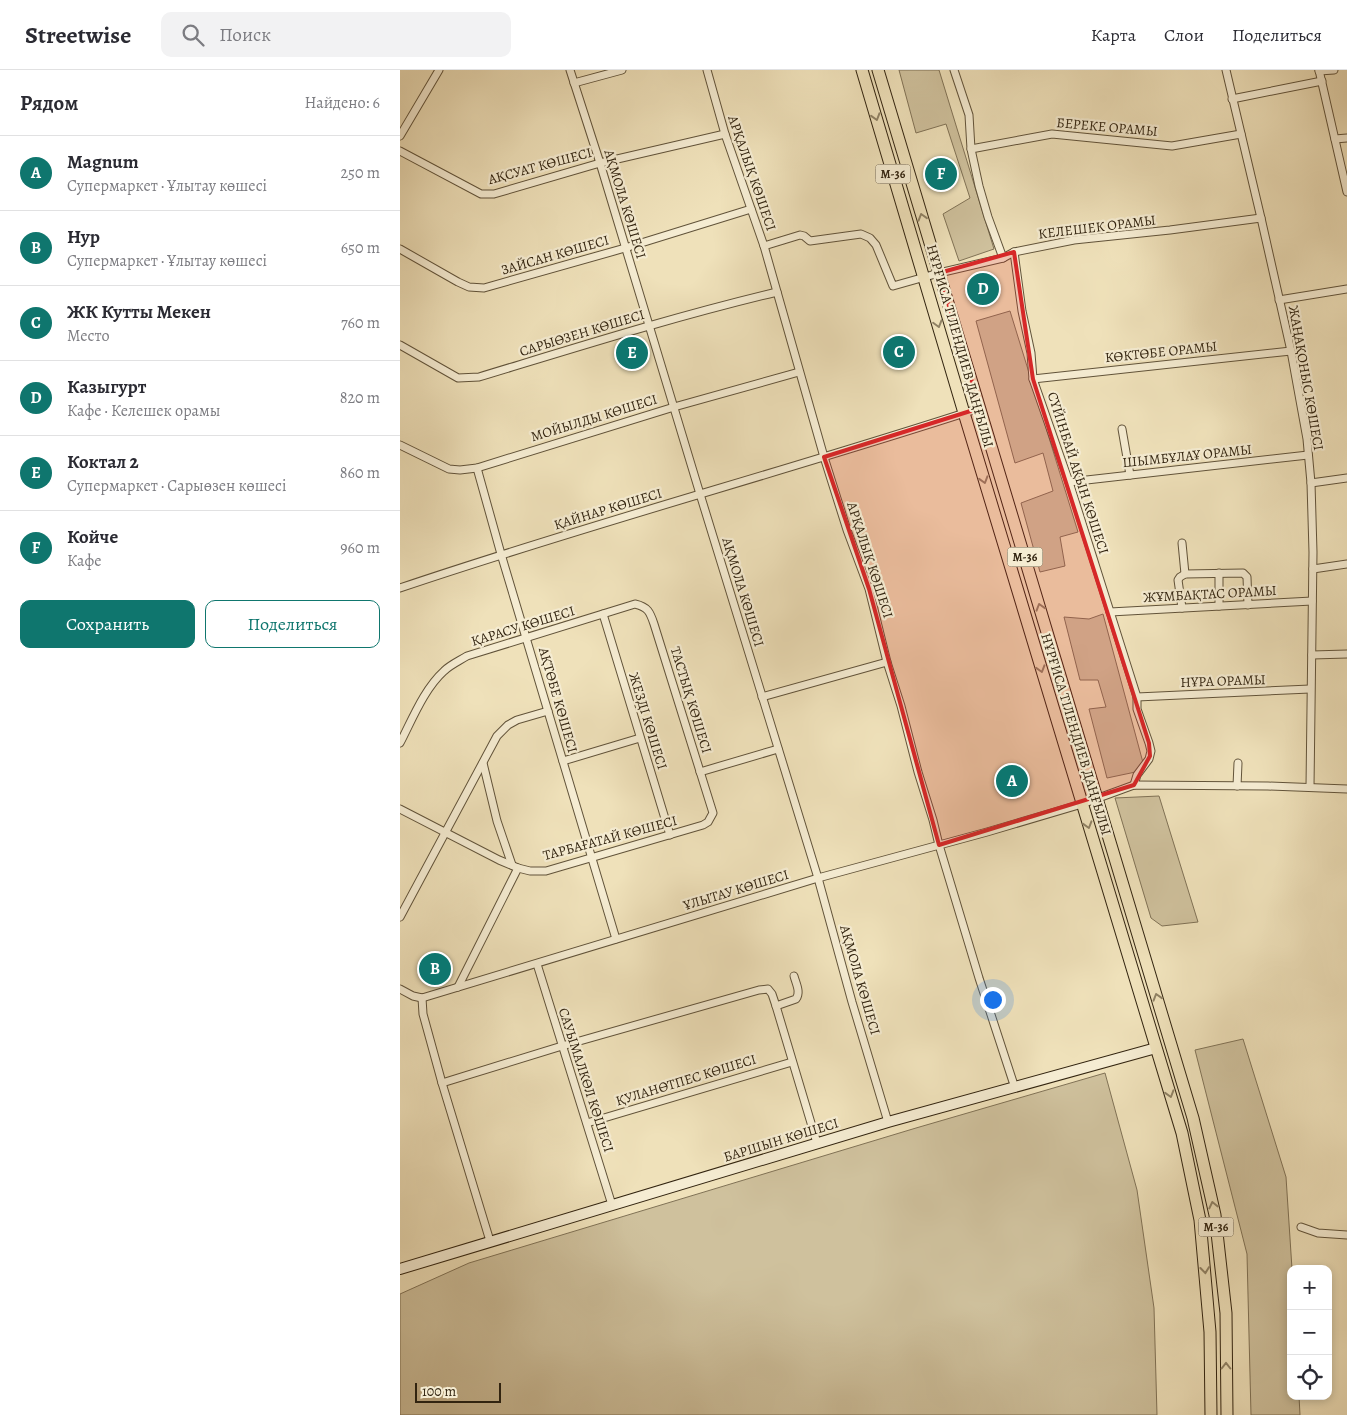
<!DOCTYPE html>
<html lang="ru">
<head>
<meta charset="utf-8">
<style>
	body { margin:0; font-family:Alegreya,serif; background:#f2f2f3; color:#2b2b33 }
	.controls { position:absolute; right:15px; bottom:15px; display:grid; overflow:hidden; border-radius:10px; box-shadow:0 2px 8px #0003 }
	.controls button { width:45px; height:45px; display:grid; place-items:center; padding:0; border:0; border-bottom:1px solid #e1e1e2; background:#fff; color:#2b2b33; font:25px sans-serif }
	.scale { position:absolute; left:15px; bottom:12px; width:86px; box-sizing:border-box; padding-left:5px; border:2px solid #322410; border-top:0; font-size:14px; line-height:18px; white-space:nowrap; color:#322410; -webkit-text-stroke:4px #f5ecd2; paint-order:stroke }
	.you { position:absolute; left:592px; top:929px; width:18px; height:18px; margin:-12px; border:4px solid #fff; border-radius:50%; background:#1a73e8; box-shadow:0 0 0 8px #1a73e833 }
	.badge { display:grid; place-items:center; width:32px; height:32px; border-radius:50%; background:#0f766e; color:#fff; font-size:16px; font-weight:700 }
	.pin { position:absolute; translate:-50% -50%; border:2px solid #fff; box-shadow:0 1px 5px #0006 }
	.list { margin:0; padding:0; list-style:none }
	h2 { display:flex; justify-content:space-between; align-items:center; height:65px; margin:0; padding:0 20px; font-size:21px }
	h2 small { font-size:16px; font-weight:400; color:#7c7c81 }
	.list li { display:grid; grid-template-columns:32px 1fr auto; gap:15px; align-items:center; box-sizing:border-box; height:75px; padding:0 20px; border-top:1px solid #e1e1e2 }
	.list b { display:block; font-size:19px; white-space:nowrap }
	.list p { margin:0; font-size:16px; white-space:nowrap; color:#7c7c81 }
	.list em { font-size:16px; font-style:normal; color:#7c7c81 }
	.actions { display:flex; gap:10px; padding:15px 20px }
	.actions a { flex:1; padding:11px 0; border:1px solid #0f766e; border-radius:10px; text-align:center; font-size:18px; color:#0f766e }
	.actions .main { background:#0f766e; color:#fff }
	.icon { flex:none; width:28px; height:28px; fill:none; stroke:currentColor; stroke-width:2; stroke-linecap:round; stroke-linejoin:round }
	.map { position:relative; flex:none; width:947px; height:1345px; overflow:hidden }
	header { display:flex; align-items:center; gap:30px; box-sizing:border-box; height:70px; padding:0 25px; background:#fff; border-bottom:1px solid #e1e1e2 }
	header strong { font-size:24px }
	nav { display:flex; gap:28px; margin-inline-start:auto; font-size:18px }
	.search { width:350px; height:45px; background:#f2f2f3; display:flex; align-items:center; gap:12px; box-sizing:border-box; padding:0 18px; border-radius:10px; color:#7c7c81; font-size:19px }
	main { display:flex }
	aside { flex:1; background:#fff }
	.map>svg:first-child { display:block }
</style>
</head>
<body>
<header>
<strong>Streetwise</strong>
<div class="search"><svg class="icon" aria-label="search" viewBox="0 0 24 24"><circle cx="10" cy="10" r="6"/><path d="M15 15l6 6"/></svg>Поиск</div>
<nav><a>Карта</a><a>Слои</a><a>Поделиться</a></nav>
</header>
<main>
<aside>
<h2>Рядом<small>Найдено: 6</small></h2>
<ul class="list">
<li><span class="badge">A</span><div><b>Magnum</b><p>Супермаркет · Ұлытау көшесі</p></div><em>250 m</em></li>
<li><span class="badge">B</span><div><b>Нур</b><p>Супермаркет · Ұлытау көшесі</p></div><em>650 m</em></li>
<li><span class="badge">C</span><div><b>ЖК Кутты Мекен</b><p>Место</p></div><em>760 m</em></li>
<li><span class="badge">D</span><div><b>Казыгурт</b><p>Кафе · Келешек орамы</p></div><em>820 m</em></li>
<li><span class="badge">E</span><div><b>Коктал 2</b><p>Супермаркет · Сарыөзен көшесі</p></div><em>860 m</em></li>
<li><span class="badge">F</span><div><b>Койче</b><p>Кафе</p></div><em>960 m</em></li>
</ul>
<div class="actions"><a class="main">Сохранить</a><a>Поделиться</a></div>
</aside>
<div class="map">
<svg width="947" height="1345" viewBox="0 0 947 1345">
	<rect width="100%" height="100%" fill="#efe1ba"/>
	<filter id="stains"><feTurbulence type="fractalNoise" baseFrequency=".004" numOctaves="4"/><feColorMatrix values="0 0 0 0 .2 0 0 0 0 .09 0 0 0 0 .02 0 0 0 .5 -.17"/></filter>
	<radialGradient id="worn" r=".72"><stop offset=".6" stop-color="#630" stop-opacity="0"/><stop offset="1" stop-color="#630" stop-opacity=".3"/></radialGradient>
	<g fill="#cfc19d" stroke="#807256">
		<path d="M499,0H539L594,179L559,191L543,144L570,128L546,54L516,63Z"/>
		<path d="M610,241L678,462L660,467L665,496L640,502L621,433L653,421L643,383L615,393L576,251Z"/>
		<path d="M703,544L745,700L707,708L689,639L706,637L698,610H680L664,547L689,549Z"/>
		<path d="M759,726L798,852L762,856L751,848L715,728Z"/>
		<path d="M843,969L886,1107L892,1199L891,1326H899L900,1345H851L847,1184L795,980Z"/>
		<path d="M705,1003L737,1120L754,1238L757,1345H0V1224L69,1193L516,1058Z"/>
	</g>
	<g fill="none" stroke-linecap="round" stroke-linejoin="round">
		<defs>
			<g id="street">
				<path d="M170,0L200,93L300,424L418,808L452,932L488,1052"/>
				<path d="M307,0L325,64L364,176L424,387L447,460L469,519L487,592L501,636L518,702L533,750L539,775L579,908L615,1018"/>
				<path d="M554,0L569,45L571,79L579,116L588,147L603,188"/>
				<path d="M826,0L861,148L891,281L907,369L911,413L913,482L910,717"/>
				<path d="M919,0L947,122"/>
				<path d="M919,1L934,0"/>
				<path d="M174,13L222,0"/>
				<path d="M832,29L922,11"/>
				<path d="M0,66L39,0"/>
				<path d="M935,69L947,68"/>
				<path d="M571,79L652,64L772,76L841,64"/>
				<path d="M0,81L81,124H94L200,93L325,64"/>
				<path d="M364,176L400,165L404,166L410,171L461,164L470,168L476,175L493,216L539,203L603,188L614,182L674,170L770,160L861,148"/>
				<path d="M0,179L58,212L69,217L84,218L225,178L351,139"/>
				<path d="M614,182L622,241L631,283L633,309L669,412L737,627V639L749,673L751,681L749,689L737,705L734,715"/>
				<path d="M879,230L947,219"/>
				<path d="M0,275L58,308L79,307C178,277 276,246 377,222"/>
				<path d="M633,309L891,281"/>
				<path d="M722,359L730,405"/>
				<path d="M0,375L49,399L60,400L77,398L274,337L399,302"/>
				<path d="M77,398L101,484L216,869"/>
				<path d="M669,412L908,385"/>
				<path d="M911,413L947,408"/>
				<path d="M782,473L785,504"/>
				<path d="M913,499L947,494"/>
				<path d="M819,503V536"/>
				<path d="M0,518C192,453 387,401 580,338"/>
				<path d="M782,538L778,510L780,507L785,504L843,503L847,507L848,535"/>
				<path d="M710,542L912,531"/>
				<path d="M203,544L270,765"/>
				<path d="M912,585L947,584"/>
				<path d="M362,627L487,592"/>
				<path d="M737,627L910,619"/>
				<path d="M0,673C12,650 24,619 44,601C50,595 59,591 67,586L235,534C248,537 250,542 254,554L313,743L308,752L303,755L146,801H130L118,798L99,790L0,739"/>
				<path d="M163,691L240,668"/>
				<path d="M83,693L97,751L112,795"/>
				<path d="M300,702L378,679"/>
				<path d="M837,716L838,693"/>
				<path d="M0,847L97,666L108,655L117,650L148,641"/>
				<path d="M137,894L212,1135"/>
				<path d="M58,917L118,798"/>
				<path d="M0,919L13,926L22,928L418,808L587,762L682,734L734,715L868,716L947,719"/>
				<path d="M22,928L23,944L42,1013L90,1171"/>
				<path d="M376,936L396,929C401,922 396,914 394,906"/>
				<path d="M42,1013L162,976L359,920L368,919L372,924L376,936L417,1073"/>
				<path d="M187,1053L392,992"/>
				<path d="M901,1157L918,1163L947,1165"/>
			</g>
			<path id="secondary" d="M0,1199L488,1052L756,978"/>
			<g id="primary">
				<path d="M462,0L564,343L782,1063L800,1150L810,1262L811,1345"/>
				<path d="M478,0L793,1048L815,1145L826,1243L827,1345"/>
			</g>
		</defs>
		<use href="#street" stroke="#61533a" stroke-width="9"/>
		<use href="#secondary" stroke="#322410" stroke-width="12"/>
		<use href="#primary" stroke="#322410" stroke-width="13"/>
		<use href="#street" stroke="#f5ecd2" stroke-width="7"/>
		<use href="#secondary" stroke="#f5ecd2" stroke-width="10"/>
		<use href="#primary" stroke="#efe1ba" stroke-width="11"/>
	</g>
	<defs><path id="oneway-chevron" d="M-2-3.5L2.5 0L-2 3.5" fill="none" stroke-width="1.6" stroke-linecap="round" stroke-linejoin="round" transform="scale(1.25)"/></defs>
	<g stroke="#908265">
		<use href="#oneway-chevron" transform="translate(476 47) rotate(73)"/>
		<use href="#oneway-chevron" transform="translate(522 147) rotate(-107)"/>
		<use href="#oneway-chevron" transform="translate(538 254) rotate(74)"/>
		<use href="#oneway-chevron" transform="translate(584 410) rotate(73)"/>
		<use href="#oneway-chevron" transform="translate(640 537) rotate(-107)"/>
		<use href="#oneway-chevron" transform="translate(641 599) rotate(73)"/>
		<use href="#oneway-chevron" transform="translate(688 755) rotate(73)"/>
		<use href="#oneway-chevron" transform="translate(757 927) rotate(-107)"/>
		<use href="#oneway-chevron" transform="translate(770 1024) rotate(73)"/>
		<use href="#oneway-chevron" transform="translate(813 1135) rotate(-103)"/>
		<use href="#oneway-chevron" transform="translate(805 1200) rotate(84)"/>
		<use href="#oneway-chevron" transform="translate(826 1296) rotate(-90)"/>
	</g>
	<path fill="#d62828" fill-opacity="0.2" stroke="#d62828" stroke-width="4" stroke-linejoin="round" d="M614,182L633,309L749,673L750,686L734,715L539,775L469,519L424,387L580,338L539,203Z"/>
	<g text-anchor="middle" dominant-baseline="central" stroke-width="4.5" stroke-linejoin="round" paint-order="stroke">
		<g fill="#f5ecd2" stroke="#6c604a" stroke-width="1">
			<rect x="475.5" y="94.5" width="35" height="19" rx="4"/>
			<rect x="607.5" y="477.5" width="35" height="19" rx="4"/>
			<rect x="798.5" y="1147.5" width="35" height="19" rx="4"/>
		</g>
		<g font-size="12" font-weight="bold" fill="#322410">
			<text x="493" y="104">M-36</text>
			<text x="625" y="487">M-36</text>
			<text x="816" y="1157">M-36</text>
		</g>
		<g font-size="14" fill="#322410" stroke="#f5ecd2">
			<text transform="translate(707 57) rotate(5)">БЕРЕКЕ ОРАМЫ</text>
			<text transform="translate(140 96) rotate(-15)">АҚСУАТ КӨШЕСІ</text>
			<text transform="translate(352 103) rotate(71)">АРҚАЛЫҚ КӨШЕСІ</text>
			<text transform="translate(225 134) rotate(73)">АҚМОЛА КӨШЕСІ</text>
			<text transform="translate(697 157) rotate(-7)">КЕЛЕШЕК ОРАМЫ</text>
			<text transform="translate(155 185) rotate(-16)">ЗАЙСАН КӨШЕСІ</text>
			<text transform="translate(182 263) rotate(-17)">САРЫӨЗЕН КӨШЕСІ</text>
			<text transform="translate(560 276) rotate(74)">НҰРҒИСА ТІЛЕНДИЕВ ДАҢҒЫЛЫ</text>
			<text transform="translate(761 282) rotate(-6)">КӨКТӨБЕ ОРАМЫ</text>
			<text transform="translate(906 308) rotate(80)">ЖАҢАҚОНЫС КӨШЕСІ</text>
			<text transform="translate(194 348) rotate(-17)">МОЙЫЛДЫ КӨШЕСІ</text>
			<text transform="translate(787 386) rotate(-6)">ШЫМБҰЛАҰ ОРАМЫ</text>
			<text transform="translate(678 403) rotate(72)">СҮЙІНБАЙ АҚЫН КӨШЕСІ</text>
			<text transform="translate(208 439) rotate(-17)">ҚАЙНАР КӨШЕСІ</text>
			<text transform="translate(470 490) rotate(72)">АРҚАЛЫҚ КӨШЕСІ</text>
			<text transform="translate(343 522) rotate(73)">АҚМОЛА КӨШЕСІ</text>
			<text transform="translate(810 524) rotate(-3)">ЖҰМБАҚТАС ОРАМЫ</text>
			<text transform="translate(123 556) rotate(-17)">ҚАРАСУ КӨШЕСІ</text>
			<text transform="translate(823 611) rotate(-2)">НҰРА ОРАМЫ</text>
			<text transform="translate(158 630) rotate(74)">АҚТӨБЕ КӨШЕСІ</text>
			<text transform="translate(291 630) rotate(73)">ТАСТЫҚ КӨШЕСІ</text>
			<text transform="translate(248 651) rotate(73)">ЖЕЗДІ КӨШЕСІ</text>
			<text transform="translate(676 664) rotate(73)">НҰРҒИСА ТІЛЕНДИЕВ ДАҢҒЫЛЫ</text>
			<text transform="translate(210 768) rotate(-15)">ТАРБАҒАТАЙ КӨШЕСІ</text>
			<text transform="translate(336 820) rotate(-17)">ҰЛЫТАУ КӨШЕСІ</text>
			<text transform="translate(460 910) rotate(74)">АҚМОЛА КӨШЕСІ</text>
			<text transform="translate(186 1010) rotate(72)">САУЫМАЛКӨЛ КӨШЕСІ</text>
			<text transform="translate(286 1010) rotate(-17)">ҚУЛАНӨТПЕС КӨШЕСІ</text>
			<text transform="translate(381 1070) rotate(-17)">БАРШЫН КӨШЕСІ</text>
		</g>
	</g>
	<rect width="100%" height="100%" filter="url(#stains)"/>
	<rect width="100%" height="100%" fill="url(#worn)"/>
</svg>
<div class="controls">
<button>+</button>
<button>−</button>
<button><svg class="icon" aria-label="locate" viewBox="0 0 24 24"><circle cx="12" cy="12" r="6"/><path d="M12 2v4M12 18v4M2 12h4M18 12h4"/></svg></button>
</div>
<div class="scale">100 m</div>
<div class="you"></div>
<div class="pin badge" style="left:612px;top:711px">A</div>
<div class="pin badge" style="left:35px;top:899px">B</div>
<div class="pin badge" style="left:499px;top:282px">C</div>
<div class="pin badge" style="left:583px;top:219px">D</div>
<div class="pin badge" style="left:232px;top:283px">E</div>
<div class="pin badge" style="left:541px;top:104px">F</div>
</div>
</main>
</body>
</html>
